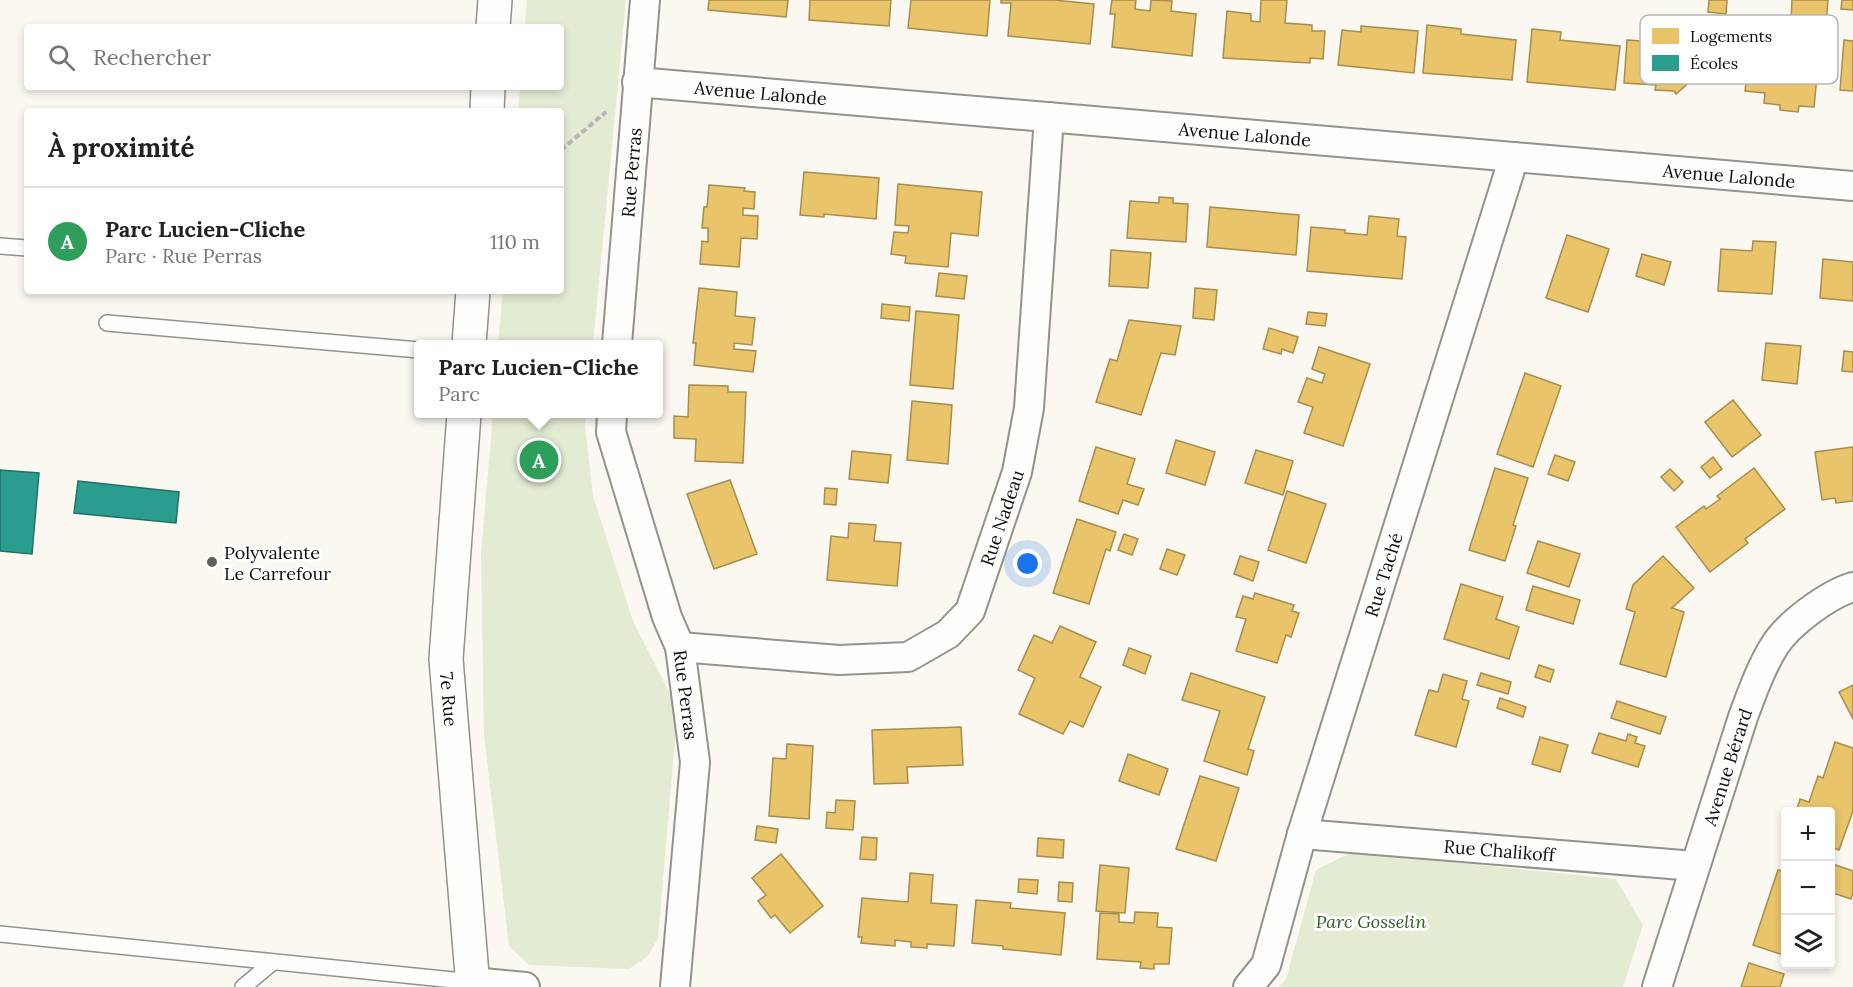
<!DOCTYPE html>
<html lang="fr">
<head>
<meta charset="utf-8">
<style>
	body { margin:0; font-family:Lora,serif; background:#f2f2f2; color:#222 }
	.controls { position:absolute; right:18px; bottom:18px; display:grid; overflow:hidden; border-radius:6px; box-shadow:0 3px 9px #0003 }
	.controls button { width:54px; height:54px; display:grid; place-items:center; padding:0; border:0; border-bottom:2px solid #e0e0e0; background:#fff; color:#222; font:30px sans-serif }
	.you { position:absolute; left:1028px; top:564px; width:21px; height:21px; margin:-15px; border:4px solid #fff; border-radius:50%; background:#1a73e8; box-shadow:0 0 0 9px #1a73e833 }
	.badge { display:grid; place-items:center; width:39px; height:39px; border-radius:50%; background:#5f5f5c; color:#fff; font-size:20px; font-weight:700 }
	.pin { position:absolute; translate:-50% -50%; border:3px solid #fff; box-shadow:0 2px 6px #0006 }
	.popup { position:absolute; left:414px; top:340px; width:249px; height:78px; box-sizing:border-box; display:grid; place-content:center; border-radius:6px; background:#fff; filter:drop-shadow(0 2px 4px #0005); font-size:20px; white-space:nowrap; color:#767676 }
	.popup b { font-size:22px; color:#222 }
	.popup::after { content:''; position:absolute; left:50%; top:100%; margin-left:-12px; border:12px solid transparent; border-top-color:#fff }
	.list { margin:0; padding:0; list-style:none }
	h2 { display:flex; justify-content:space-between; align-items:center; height:78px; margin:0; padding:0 24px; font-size:26px }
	h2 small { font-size:20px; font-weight:400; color:#767676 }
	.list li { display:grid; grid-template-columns:39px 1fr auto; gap:18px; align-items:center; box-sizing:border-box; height:108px; padding:0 24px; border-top:2px solid #e0e0e0 }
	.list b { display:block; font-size:22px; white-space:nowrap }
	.list p { margin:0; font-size:20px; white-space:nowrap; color:#767676 }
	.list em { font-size:20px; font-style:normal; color:#767676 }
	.icon { flex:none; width:33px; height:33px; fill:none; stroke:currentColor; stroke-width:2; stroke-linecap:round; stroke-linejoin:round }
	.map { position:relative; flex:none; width:1853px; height:987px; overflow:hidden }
	.search { position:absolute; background:#fff; box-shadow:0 3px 9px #0003; left:24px; top:24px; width:540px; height:66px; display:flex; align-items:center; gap:15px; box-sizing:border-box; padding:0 21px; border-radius:6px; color:#767676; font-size:22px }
	.panel { position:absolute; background:#fff; box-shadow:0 3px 9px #0003; left:24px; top:108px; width:540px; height:186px; border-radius:6px }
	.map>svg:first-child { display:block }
</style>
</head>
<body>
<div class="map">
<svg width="1853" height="987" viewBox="0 0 1853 987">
	<rect width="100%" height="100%" fill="#faf8f0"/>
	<g fill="#e3ecd3">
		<path d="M527,0H626L593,344H498L503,291H561V111H518L520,87H561V27H525Z"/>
		<path d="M493,414H586L585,425L593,496L633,621L672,698L676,729L658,938L648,956L629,969L529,965L509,946L484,735L481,554Z"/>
		<path d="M1352,852L1616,879L1643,925L1623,987H1279L1286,979L1316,870Z"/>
	</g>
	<g fill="#e9c46a" stroke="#a78d4e" stroke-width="1.5">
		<path d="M709,0H788L786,17L708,10Z"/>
		<path d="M810,0H891L889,26L809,20Z"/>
		<path d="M911,0H990L987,36L908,28Z"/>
		<path d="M1001,0H1054L1094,4L1090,44L1008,36L1011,3H1001Z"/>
		<path d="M1112,0H1136L1135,9L1150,11L1151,0L1172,1L1171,11L1196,14L1192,56L1112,47L1115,14H1110Z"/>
		<path d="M1261,0H1287L1285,23L1312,25V31H1325L1323,59L1310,58V63L1223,58L1227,11L1251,14V21L1260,22Z"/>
		<path d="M1709,0H1727L1726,14L1708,12Z"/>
		<path d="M1792,0H1828L1826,24L1791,21Z"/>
		<path d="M1842,0H1853V10L1841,9Z"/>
		<path d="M1427,25L1461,29V34L1516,40L1512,80L1423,73Z"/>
		<path d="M1361,26L1418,31L1414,73L1338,65L1342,30L1361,32Z"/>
		<path d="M1532,29L1561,32L1560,40L1620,46L1615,90L1527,82Z"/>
		<path d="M1627,40L1696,45L1693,79L1676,94L1674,91L1655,90L1656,85L1624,83Z"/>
		<path d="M1844,40L1853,41V91L1840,90Z"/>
		<path d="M1728,45L1742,46L1740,65L1726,64Z"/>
		<path d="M1768,61L1818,66L1814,107L1799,106L1798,112L1780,110V105L1764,103L1765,93L1745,91L1748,64L1768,66Z"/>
		<path d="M804,172L879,178L876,219L824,214V217L800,215Z"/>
		<path d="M898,184L982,192L978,236L951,233L948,267L905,263L906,256L891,254L894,232L908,233L909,226L895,225Z"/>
		<path d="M709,185L745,188L744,191L755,192L754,209L743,208V215L758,216L757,239L741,238L739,267L700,264L702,241L708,242V228H702L704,207H707Z"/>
		<path d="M1159,197L1173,198V203L1188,204L1186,242L1127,238L1130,201L1159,203Z"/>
		<path d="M1210,207L1299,215L1296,255L1207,247Z"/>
		<path d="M1369,216L1399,219L1397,236L1406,237L1402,279L1307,271L1311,227L1345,230V233L1367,235Z"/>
		<path d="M1567,235L1609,249L1588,312L1546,298Z"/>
		<path d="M1753,241L1776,242L1772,294L1718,291L1721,249L1752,251Z"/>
		<path d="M1111,250L1151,253L1148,288L1109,286Z"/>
		<path d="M1642,254L1671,262L1664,285L1636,276Z"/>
		<path d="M1823,259L1853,262V301L1820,298Z"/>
		<path d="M939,273L967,276L964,299L936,296Z"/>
		<path d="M699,288L737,292L735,316L755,318L752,345L734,343V349L756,351L753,372L694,365L696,343H693Z"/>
		<path d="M1195,288L1217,290L1214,320L1193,318Z"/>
		<path d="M882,304L910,307L909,321L881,318Z"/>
		<path d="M916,311L959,315L953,389L910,385Z"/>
		<path d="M1308,312L1327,314L1325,326L1306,324Z"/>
		<path d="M1129,320L1181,326L1175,355L1161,353L1141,415L1096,402L1110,359L1117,361Z"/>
		<path d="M1269,328L1298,337L1293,353L1282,349L1281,354L1263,349Z"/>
		<path d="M1766,343L1801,346L1797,384L1762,380Z"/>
		<path d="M1319,347L1370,364L1343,446L1304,433L1313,407L1298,402L1307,378L1322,383L1325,374L1312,369Z"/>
		<path d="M1844,351L1853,352V372L1842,371Z"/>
		<path d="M1525,373L1561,386L1533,467L1497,454Z"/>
		<path d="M689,385L728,386V392H746L743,463L695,461L696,439L674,438V416L688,417Z"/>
		<path d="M1733,400L1761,435L1732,457L1705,422Z"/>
		<path d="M912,401L952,405L948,464L907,460Z"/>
		<path d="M1176,440L1215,452L1205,485L1166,473Z"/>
		<path d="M1096,447L1135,459L1127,484L1144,489L1138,505L1123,500L1118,514L1079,501Z"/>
		<path d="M1853,447V501L1836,503L1835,498L1822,500L1815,452Z"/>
		<path d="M1256,450L1293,461L1283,495L1245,483Z"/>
		<path d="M852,451L891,455L888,483L849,479Z"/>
		<path d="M1555,455L1575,462L1568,481L1548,474Z"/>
		<path d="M1713,457L1722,469L1710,478L1701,467Z"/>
		<path d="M1495,468L1528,478L1513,525L1516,526L1505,561L1469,550Z"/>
		<path d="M1754,468L1785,509L1745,539L1748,543L1710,572L1676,527L1704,506L1706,509L1720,499L1717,496Z"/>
		<path d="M1670,469L1683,482L1674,491L1661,477Z"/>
		<path d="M730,480L757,554L714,569L687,494Z"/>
		<path d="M825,488L837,489L836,505L824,504Z"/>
		<path d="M1287,491L1326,504L1306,563L1268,550Z"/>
		<path d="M1077,519L1116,532L1110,551L1106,549L1089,604L1053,593Z"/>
		<path d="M849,523L876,525L874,541L901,543L897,586L827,580L831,536L848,538Z"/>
		<path d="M1124,534L1138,539L1132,555L1118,550Z"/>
		<path d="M1538,541L1580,554L1569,587L1527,573Z"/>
		<path d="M1167,549L1185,555L1177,575L1160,569Z"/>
		<path d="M1240,556L1259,562L1253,581L1234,574Z"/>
		<path d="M1663,556L1694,588L1672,608L1684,612L1666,677L1620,664L1635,612L1626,609L1633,585Z"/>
		<path d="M1461,584L1503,597L1496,619L1519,627L1509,659L1444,639Z"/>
		<path d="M1533,586L1580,600L1573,624L1526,610Z"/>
		<path d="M1255,593L1294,605L1292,611L1299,613L1291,637L1286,635L1277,663L1236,651L1246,619L1236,617L1243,596L1253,599Z"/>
		<path d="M1060,626L1096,642L1080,677L1101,687L1083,727L1070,721L1063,734L1019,714L1035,678L1018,670L1034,635L1052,643Z"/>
		<path d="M1129,648L1151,656L1145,674L1123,665Z"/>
		<path d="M1539,665L1554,670L1550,682L1535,677Z"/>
		<path d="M1191,673L1265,697L1248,749L1254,751L1247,775L1204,761L1220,711L1182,700Z"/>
		<path d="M1481,673L1511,682L1508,694L1477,685Z"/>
		<path d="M1443,674L1467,681L1462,699L1469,701L1456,747L1415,735L1429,690L1438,692Z"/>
		<path d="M1853,685V719L1839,692Z"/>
		<path d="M1500,698L1526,707L1523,717L1497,708Z"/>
		<path d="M1617,701L1666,717L1660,734L1611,718Z"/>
		<path d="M961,727L963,765L907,767L908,783L874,784L872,730Z"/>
		<path d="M1599,733L1626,741L1628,734L1637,737L1635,743L1645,746L1638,767L1592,753Z"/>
		<path d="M1540,737L1568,745L1560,772L1532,764Z"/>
		<path d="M1835,742L1853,748V811L1839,850L1830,847V812H1796L1800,799L1809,802L1818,776L1823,778Z"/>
		<path d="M787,744L813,746L809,819L769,816L773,758L786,759Z"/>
		<path d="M1128,754L1168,769L1159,795L1119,781Z"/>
		<path d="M1200,776L1239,788L1216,861L1176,849Z"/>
		<path d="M836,800L855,801L853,830L826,828L827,812L835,813Z"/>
		<path d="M757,826L778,829L776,843L755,840Z"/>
		<path d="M862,837L877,838L876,860L860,859Z"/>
		<path d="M1038,838L1064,840L1063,858L1037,856Z"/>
		<path d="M781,854L823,906L790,933L775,915L771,918L758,901L766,895L752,878Z"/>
		<path d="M1830,863L1853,871V893L1851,899L1830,892Z"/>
		<path d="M1100,865L1129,868L1125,913L1096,911Z"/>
		<path d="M1778,870L1786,872V956L1753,945Z"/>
		<path d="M910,873L933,875L931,903L957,905L954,946L927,944V948L911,947V942L895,940V946L861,943L862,937H858L862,898L908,902Z"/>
		<path d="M1019,879L1038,880L1037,894L1018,892Z"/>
		<path d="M1059,882L1073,883L1072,902L1058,901Z"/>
		<path d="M976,900L1011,903L1010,908L1065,913L1061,955L1003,949V946L972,943Z"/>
		<path d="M1135,912L1158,913L1157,927L1172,928L1169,964H1154V969L1140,968L1141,962L1097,959L1100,913L1119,914V922L1134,923Z"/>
		<path d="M1749,963L1784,974L1780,987H1741Z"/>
	</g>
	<g fill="#2a9d8f" stroke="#217268" stroke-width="1.5">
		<path d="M0,470L39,473L32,554L0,551Z"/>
		<path d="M78,481L179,492L176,523L74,513Z"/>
	</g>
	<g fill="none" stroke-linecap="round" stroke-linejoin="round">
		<defs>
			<g id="service">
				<path d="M0,246L27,248"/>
				<path d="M107,323L419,350"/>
				<path d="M0,934L473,982"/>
				<path d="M243,987L273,962"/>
			</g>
			<g id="minor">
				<path id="s1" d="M637,82L1853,186"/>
				<path id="s2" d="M617,344L645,0"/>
				<path id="s3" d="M612,414L611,432L667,617L680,647L695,762L675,987"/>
				<path id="s4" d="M680,647L839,660L908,657L948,634L970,611L1017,472L1029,408L1049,117"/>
				<path id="s5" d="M1302,834L1695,866"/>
				<path d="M473,982L525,987"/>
				<path id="s6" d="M1248,987L1266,965L1302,834L1514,157"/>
				<path id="s7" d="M1657,987L1743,717C1752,693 1761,667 1775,645C1789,623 1829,594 1853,587"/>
			</g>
			<g id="tertiary">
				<path d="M493,27L495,0"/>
				<path d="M487,111L488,87"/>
				<path d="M469,344L473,291"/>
				<path id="s8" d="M464,414L446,659L473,987"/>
			</g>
		</defs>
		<use href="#service" stroke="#93928f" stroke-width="18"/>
		<use href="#minor" stroke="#93928f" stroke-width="32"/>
		<use href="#tertiary" stroke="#93928f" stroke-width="36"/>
		<path stroke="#b7b7b5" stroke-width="4" stroke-dasharray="6 3" stroke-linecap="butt" d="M561,150L606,112"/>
		<use href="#service" stroke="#fefefd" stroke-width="15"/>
		<use href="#minor" stroke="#fefefd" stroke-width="28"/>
		<use href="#tertiary" stroke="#fefefd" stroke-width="33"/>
	</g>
	<circle fill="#5f5f5c" stroke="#fff" stroke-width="2" cx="212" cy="562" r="6"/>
	<g text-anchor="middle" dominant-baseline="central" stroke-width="6" stroke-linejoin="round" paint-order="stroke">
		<g font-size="18" fill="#0c0c0c" stroke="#fff">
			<text stroke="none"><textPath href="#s1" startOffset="124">Avenue Lalonde</textPath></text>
			<text stroke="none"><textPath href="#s1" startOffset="610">Avenue Lalonde</textPath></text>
			<text stroke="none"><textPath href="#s2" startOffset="172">Rue Perras</textPath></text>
			<text stroke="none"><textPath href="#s1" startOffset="1096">Avenue Lalonde</textPath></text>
			<text stroke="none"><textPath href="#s4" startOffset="405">Rue Nadeau</textPath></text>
			<text stroke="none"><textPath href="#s6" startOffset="436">Rue Taché</textPath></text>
			<text stroke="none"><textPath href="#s3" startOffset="292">Rue Perras</textPath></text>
			<text stroke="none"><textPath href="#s8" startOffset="286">7e Rue</textPath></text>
			<text stroke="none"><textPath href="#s7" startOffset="231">Avenue Bérard</textPath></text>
			<text stroke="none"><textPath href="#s5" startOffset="198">Rue Chalikoff</textPath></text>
		</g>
		<g font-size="18" fill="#0c0c0c" stroke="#fff" text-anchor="start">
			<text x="224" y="552">Polyvalente<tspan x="224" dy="21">Le Carrefour</tspan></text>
		</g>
		<g font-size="18" font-style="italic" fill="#315c24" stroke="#fff">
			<text x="1371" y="921">Parc Gosselin</text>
		</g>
	</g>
	<rect x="1640" y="15" width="198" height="69" rx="9" fill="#fff" stroke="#b6b6b6" stroke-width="1.5"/>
	<rect x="1652" y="28" width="27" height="16" fill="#e9c46a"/>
	<rect x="1652" y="55" width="27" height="16" fill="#2a9d8f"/>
	<g font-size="16" fill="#0c0c0c">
		<text x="1690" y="42">Logements</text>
		<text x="1690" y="69">Écoles</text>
	</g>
</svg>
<div class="controls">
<button>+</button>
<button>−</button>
<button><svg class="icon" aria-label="layers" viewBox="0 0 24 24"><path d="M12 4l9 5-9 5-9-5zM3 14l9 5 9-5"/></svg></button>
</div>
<div class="you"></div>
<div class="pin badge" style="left:539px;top:460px;background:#2e9e5b">A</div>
<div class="popup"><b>Parc Lucien-Cliche</b>Parc</div>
<div class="search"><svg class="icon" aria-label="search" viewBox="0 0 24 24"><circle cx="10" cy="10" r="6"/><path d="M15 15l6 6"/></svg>Rechercher</div>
<section class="panel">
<h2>À proximité<small></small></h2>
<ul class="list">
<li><span class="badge" style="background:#2e9e5b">A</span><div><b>Parc Lucien-Cliche</b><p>Parc · Rue Perras</p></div><em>110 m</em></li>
</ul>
</section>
</div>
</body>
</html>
